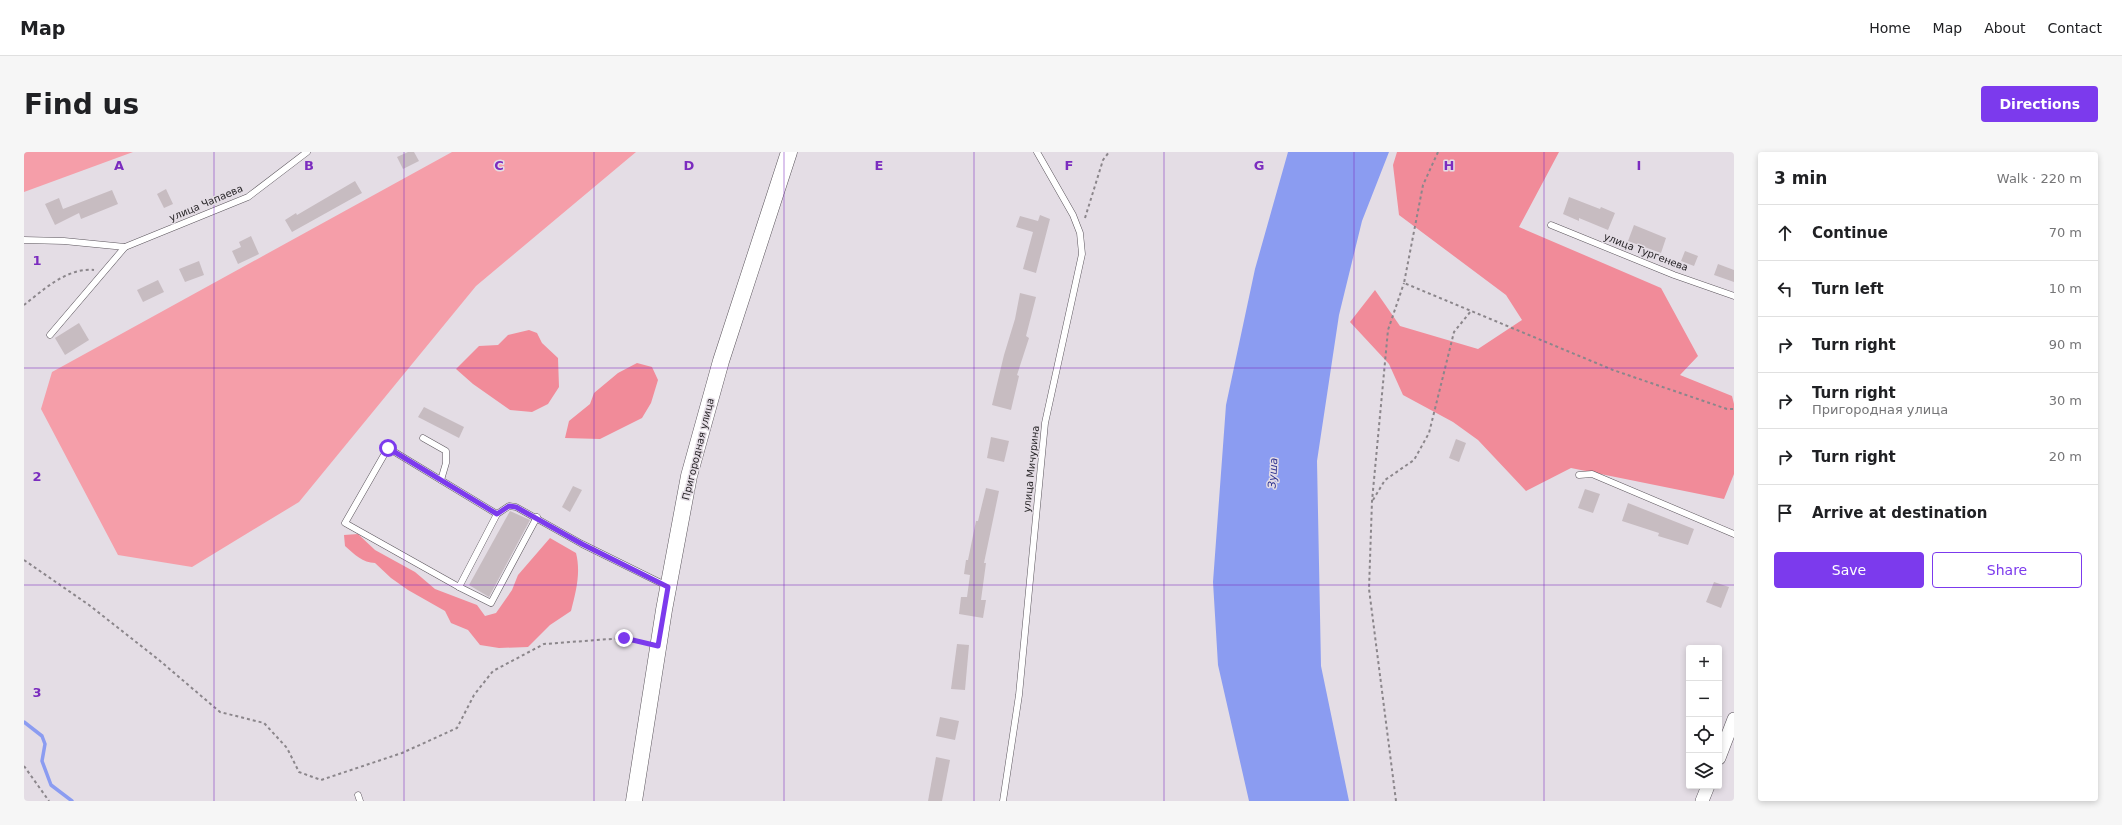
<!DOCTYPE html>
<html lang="en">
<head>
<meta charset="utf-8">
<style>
	body { margin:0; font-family:"DejaVu Sans",sans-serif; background:#f6f6f6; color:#202124 }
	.controls { position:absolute; right:12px; bottom:12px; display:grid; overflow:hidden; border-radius:4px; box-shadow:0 2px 6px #0003 }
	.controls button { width:36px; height:36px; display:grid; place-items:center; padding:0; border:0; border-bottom:1px solid #e0e0e0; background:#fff; color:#202124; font:20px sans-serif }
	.stop { position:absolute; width:12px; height:12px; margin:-9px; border:3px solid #7c3aed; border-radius:50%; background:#fff }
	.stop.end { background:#7c3aed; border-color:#fff; box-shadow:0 1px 4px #0008 }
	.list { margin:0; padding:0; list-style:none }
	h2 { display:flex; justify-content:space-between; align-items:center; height:52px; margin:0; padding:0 16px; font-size:17px }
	h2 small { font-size:13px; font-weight:400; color:#757577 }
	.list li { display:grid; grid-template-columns:26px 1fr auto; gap:12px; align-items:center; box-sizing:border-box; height:56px; padding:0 16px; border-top:1px solid #e0e0e0 }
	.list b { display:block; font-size:15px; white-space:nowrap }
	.list p { margin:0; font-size:13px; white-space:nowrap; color:#757577 }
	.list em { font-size:13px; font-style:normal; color:#757577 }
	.actions { display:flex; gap:8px; padding:12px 16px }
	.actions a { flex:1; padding:9px 0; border:1px solid #7c3aed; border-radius:4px; text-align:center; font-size:14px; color:#7c3aed }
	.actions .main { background:#7c3aed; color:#fff }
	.icon { flex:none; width:22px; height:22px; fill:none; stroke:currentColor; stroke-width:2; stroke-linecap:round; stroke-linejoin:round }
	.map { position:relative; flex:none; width:1710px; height:649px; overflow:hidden; border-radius:4px }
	header { display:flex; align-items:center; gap:24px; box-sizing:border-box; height:56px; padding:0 20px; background:#fff; border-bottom:1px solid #e0e0e0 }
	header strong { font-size:19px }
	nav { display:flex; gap:22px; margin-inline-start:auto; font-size:14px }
	.intro { display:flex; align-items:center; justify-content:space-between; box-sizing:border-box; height:96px; padding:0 24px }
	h1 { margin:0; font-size:28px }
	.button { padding:10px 18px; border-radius:4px; background:#7c3aed; color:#fff; font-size:14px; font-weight:700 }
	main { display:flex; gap:24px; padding:0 24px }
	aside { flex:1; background:#fff; border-radius:4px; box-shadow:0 2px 6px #0003 }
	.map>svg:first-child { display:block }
</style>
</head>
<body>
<header>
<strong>Map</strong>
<nav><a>Home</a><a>Map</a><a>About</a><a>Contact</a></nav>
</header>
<div class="intro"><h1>Find us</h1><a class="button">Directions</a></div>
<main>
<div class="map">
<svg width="1710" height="649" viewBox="0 0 1710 649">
	<rect width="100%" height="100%" fill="#e4dde5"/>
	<g fill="#f59ea9">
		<path d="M0,0H109L0,40Z"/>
		<path d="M428,0H612L452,134L275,350L168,415L94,403L17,257L28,220Z"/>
	</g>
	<g fill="#f18b99">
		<path d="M1373,0H1535L1495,75L1637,136L1674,204L1656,223L1708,244L1710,252V322L1700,347L1547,316L1502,339L1454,288L1429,270L1379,243L1365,212L1326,170L1351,138L1376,174L1454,197L1498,168L1482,143L1375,63L1369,13Z"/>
		<path d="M505,178L513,181L518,191L534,206L535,235L524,252L508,260L486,258L449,232L432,217L455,194L474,193L484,183Z"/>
		<path d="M613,211L628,215L634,228L627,251L618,266L576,287L541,286L545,269L566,252L570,241L594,221Z"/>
		<path d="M334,382L351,398L391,420L411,437L453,453L461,464L472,461L488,438L494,423L526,386L552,401C557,421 552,439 547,459L526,473L504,495L475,496L456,493L444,478L427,471L421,459L384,438L367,426L351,411C339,411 330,402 321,394L320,383Z"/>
	</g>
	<path fill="#8b9cf1" d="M1264,0H1365L1338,69L1315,163L1293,309L1297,514L1325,649H1225L1194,513L1189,430L1202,253L1231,117Z"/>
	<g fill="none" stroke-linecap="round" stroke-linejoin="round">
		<path stroke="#8b9cf1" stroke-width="3.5" d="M0,570L18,584L21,592L18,609L27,633L48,649"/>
	</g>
	<g fill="#c7bcc1">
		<path d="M384,0H390L395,9L379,17L373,5Z"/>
		<path d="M331,29L338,41L268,80L261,68L272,61L273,63Z"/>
		<path d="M142,37L149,52L140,56L133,42Z"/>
		<path d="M88,38L94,52L57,67L55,61L31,73L21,52L35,46L39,57Z"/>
		<path d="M1545,45L1576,57L1577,55L1591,61L1584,78L1555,66V69L1539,62Z"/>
		<path d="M1016,63L1026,67L1012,121L999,117L1009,80L992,75L996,64L1014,69Z"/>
		<path d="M1610,73L1642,86L1637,101L1604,89Z"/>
		<path d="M227,84L235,102L214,112L208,99L217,95L215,90Z"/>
		<path d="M1661,99L1674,104L1670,114L1657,109Z"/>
		<path d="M175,109L180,123L161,130L155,117Z"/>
		<path d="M1694,112L1710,118V130L1690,123Z"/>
		<path d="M134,128L140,140L119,150L113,138Z"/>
		<path d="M996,141L1012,145L1002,184L1005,186L993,223L995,224L987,258L968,253L980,203L991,167Z"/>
		<path d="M55,171L65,188L41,203L31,186Z"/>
		<path d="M400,255L440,275L435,286L394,265Z"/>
		<path d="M967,285L985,289L980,310L963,306Z"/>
		<path d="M1432,287L1442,291L1435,310L1425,306Z"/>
		<path d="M549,334L558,338L546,360L538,355Z"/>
		<path d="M962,336L975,339L960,411H962L957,448H962L959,466L935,462L937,445H943L946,423L940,422L942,408H944L952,369H954Z"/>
		<path d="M1561,337L1576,342L1569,361L1554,356Z"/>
		<path d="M1604,351L1670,377L1664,393L1634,384L1635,381L1598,369Z"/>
		<path d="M486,359L506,368L465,445L445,433Z"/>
		<path d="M1690,430L1705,435L1697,456L1682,450Z"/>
		<path d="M933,492L945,493L941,538L927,537Z"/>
		<path d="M916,565L935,569L931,588L912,584Z"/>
		<path d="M912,605L926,608L918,649H904Z"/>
	</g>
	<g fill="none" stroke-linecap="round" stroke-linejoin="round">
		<defs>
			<g id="service">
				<path d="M1527,73L1650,123L1710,144"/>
				<path d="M0,88L40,89L101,95"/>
				<path d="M26,183L101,95L224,45L283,0"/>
				<path d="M399,286L422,299V311L417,328"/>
				<path d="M1555,323L1568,322L1710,382"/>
				<path d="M473,362L435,435L321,371L364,296L473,362L485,354L492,355L558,392L643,434"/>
				<path d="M435,435L467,451L513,365"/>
				<path d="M334,643L336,649"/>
				<path d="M979,649L995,543L1021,271L1058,102L1056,81L1049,63L1013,0"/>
			</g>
			<g id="minor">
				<path d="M1695,606L1710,567"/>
				<path d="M1678,649L1684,634"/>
			</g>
			<path id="tertiary" d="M610,649L640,458L665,324L697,209L765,0"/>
		</defs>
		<use href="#service" stroke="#5b555c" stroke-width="7"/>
		<use href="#minor" stroke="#5b555c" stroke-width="14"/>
		<use href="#tertiary" stroke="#5b555c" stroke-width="17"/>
		<g stroke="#8b868b" stroke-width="2" stroke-dasharray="3 3" stroke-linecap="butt">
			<path d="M1414,0L1399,33L1380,131L1589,218L1703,257H1710"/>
			<path d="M1061,66L1079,8L1085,0"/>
			<path d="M0,153C19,138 44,115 70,118"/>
			<path d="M1349,348L1361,328L1390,308L1405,281L1430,180L1447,159"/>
			<path d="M0,408L65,453L135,508L196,560L240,571L263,596L275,620L297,628L378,601L433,576L450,543L469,519L520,492L600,486L621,491"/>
			<path d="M0,614L25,649"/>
			<path d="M1372,649L1345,437L1348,349L1364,178L1380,131"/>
		</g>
		<use href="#service" stroke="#fff" stroke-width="6"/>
		<use href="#minor" stroke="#fff" stroke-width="13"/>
		<use href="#tertiary" stroke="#fff" stroke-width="16"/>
	</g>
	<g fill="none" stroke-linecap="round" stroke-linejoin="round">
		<path stroke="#7c3aed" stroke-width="5" d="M364,296L473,362L485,354L492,355L558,392L644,435L634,494L600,486"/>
	</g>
	<path fill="none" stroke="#7b2cbf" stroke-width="1" stroke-opacity="0.55" d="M190,0V649M380,0V649M570,0V649M760,0V649M950,0V649M1140,0V649M1330,0V649M1520,0V649M0,216H1710M0,433H1710"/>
	<g text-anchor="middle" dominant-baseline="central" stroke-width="3" stroke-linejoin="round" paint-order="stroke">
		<g font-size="10" fill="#262326" stroke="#e4dde5">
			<text transform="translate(182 51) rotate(-23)">улица Чапаева</text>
			<text transform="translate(1622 100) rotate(21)">улица Тургенева</text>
			<text transform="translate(674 297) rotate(-76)">Пригородная улица</text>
			<text transform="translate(1007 317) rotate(-84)">улица Мичурина</text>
		</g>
		<g font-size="11" font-style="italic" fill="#2c3190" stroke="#e4dde5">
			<text transform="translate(1249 321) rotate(-86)">Зуша</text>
		</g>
	</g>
	<g font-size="13" text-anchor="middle" font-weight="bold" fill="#7b2cbf" stroke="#e4dde5" stroke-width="3" stroke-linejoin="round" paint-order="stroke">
		<text x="95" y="18">A</text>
		<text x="285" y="18">B</text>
		<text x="475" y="18">C</text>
		<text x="665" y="18">D</text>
		<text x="855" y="18">E</text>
		<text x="1045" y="18">F</text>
		<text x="1235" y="18">G</text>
		<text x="1425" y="18">H</text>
		<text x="1615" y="18">I</text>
		<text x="13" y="113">1</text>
		<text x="13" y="329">2</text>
		<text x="13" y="545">3</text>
	</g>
</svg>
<div class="controls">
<button>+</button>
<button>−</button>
<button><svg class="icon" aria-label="locate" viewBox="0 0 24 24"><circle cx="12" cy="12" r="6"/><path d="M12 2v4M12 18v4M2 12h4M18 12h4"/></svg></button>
<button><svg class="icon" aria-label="layers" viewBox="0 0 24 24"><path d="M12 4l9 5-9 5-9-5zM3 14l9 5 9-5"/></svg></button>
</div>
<div class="stop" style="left:364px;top:296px"></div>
<div class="stop end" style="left:600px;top:486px"></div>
</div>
<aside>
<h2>3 min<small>Walk · 220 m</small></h2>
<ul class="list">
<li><svg class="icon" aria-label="ahead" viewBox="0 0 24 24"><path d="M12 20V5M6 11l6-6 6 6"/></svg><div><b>Continue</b></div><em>70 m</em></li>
<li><svg class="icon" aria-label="left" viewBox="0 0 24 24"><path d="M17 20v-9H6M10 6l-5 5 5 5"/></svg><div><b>Turn left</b></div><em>10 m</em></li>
<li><svg class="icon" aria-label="right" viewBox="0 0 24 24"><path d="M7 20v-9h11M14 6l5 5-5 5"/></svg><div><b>Turn right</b></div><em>90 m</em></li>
<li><svg class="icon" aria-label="right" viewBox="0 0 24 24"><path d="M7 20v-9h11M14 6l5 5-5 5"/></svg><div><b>Turn right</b><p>Пригородная улица</p></div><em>30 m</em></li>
<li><svg class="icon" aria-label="right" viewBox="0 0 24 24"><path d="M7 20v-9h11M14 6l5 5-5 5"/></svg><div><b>Turn right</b></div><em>20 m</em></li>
<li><svg class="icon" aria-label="arrive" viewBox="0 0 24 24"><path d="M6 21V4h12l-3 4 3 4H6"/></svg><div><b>Arrive at destination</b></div></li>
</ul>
<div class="actions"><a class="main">Save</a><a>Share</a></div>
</aside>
</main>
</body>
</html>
